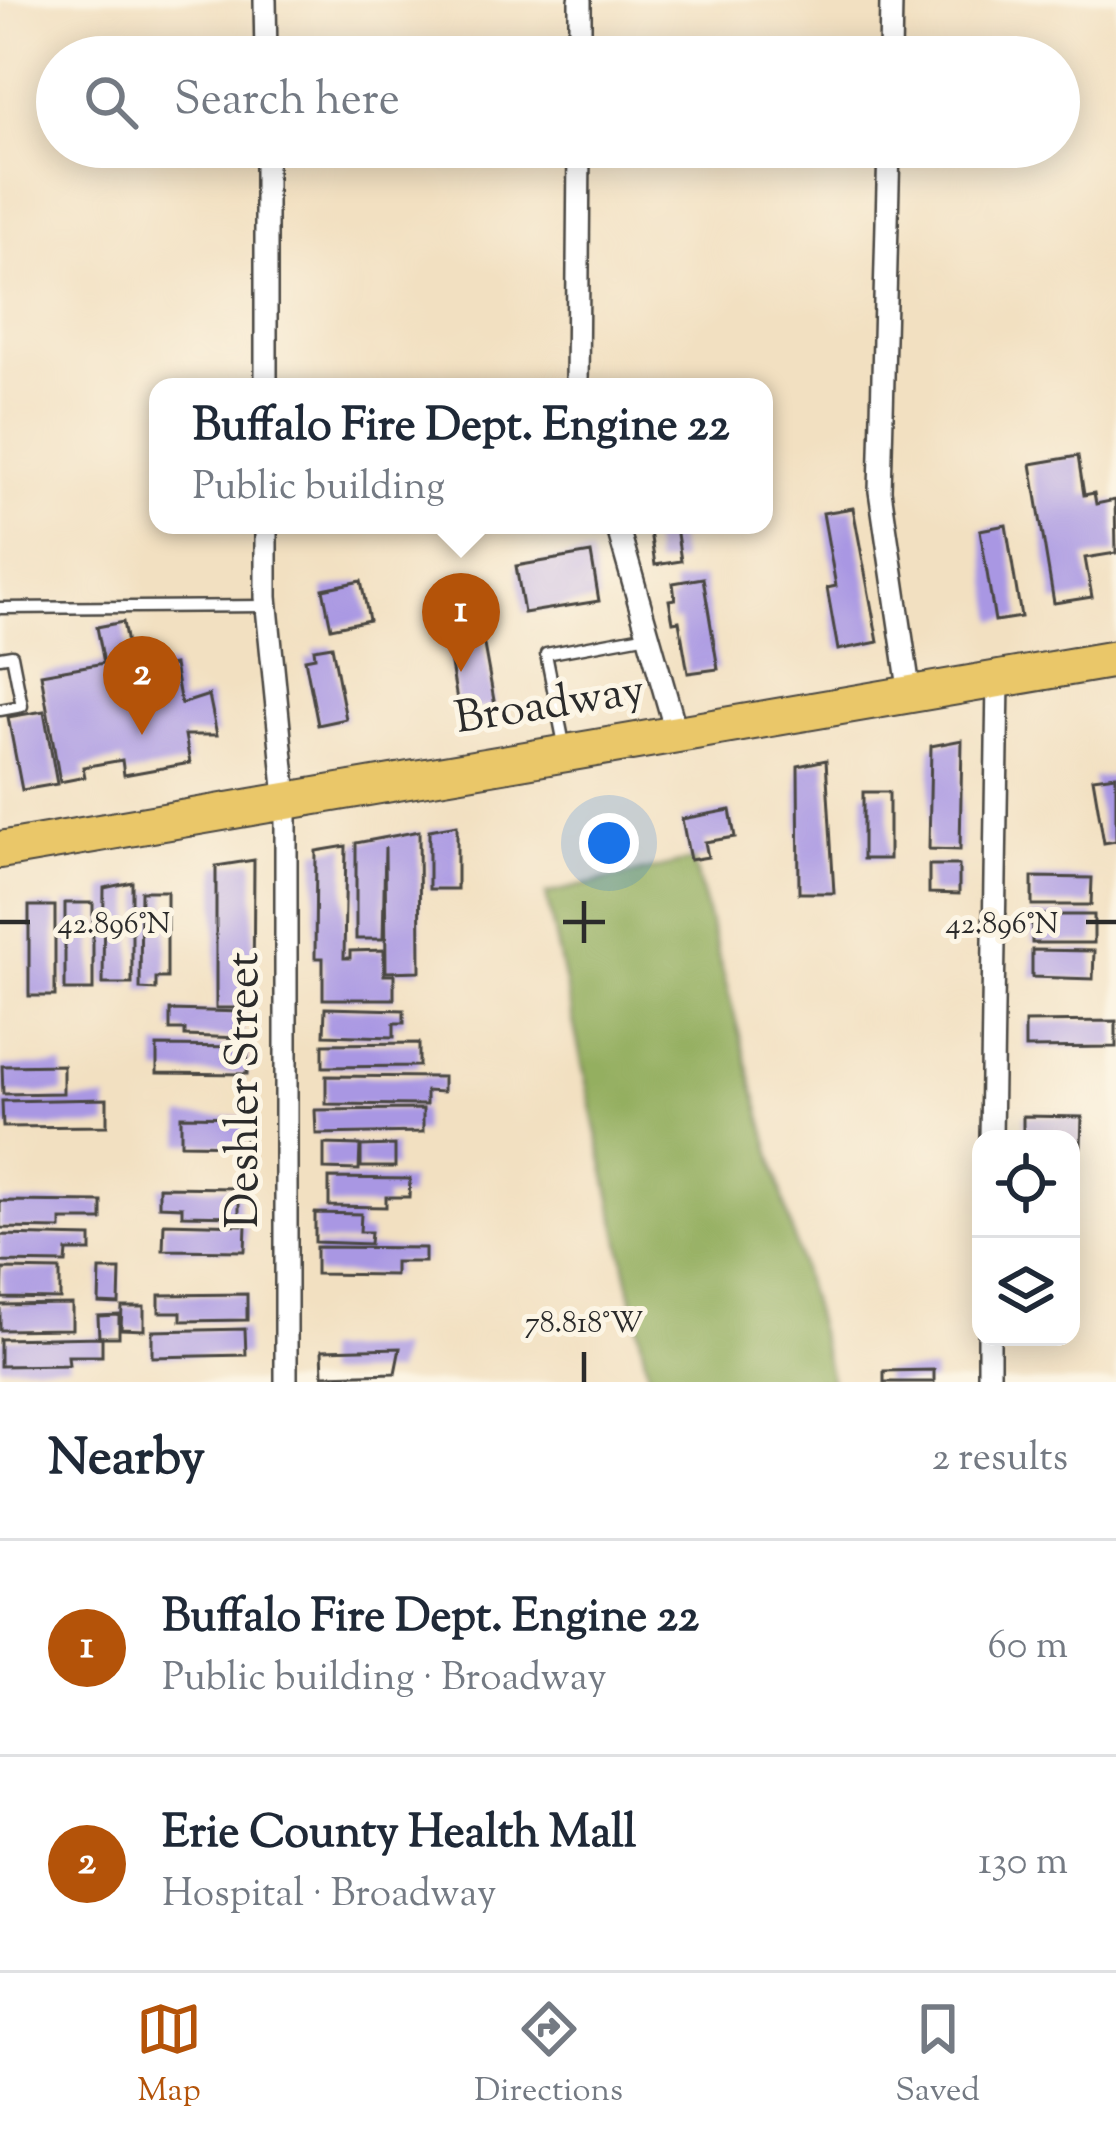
<!DOCTYPE html>
<html lang="en">
<head>
<meta charset="utf-8">
<style>
	body { margin:0; font-family:"Sorts Mill Goudy",serif; background:#f2f2f3; color:#1f2937 }
	.controls { position:absolute; right:36px; bottom:36px; display:grid; overflow:hidden; border-radius:24px; box-shadow:0 6px 30px #0003 }
	.controls button { width:108px; height:108px; display:grid; place-items:center; padding:0; border:0; border-bottom:3px solid #e0e1e3; background:#fff; color:#1f2937; font:60px sans-serif }
	.you { position:absolute; left:609px; top:843px; width:42px; height:42px; margin:-30px; border:9px solid #fff; border-radius:50%; background:#1a73e8; box-shadow:0 0 0 18px #1a73e833 }
	.badge { display:grid; place-items:center; width:78px; height:78px; border-radius:50%; background:#b45309; color:#fff; font-size:39px; font-weight:700 }
	.pin { position:absolute; translate:-50% -99px; filter:drop-shadow(0 3px 6px #0008) }
	.pin::after { content:''; position:absolute; top:63px; width:42px; height:36px; background:inherit; clip-path:polygon(0 0,100% 0,50% 100%) }
	.popup { position:absolute; left:149px; top:378px; width:624px; height:156px; box-sizing:border-box; display:grid; place-content:center; border-radius:24px; background:#fff; filter:drop-shadow(0 3px 9px #0005); font-size:39px; white-space:nowrap; color:#747a83 }
	.popup b { font-size:45px; color:#1f2937 }
	.popup::after { content:''; position:absolute; left:50%; top:100%; margin-left:-24px; border:24px solid transparent; border-top-color:#fff }
	.list { margin:0; padding:0; list-style:none }
	h2 { display:flex; justify-content:space-between; align-items:center; height:156px; margin:0; padding:0 48px; font-size:51px }
	h2 small { font-size:39px; font-weight:400; color:#747a83 }
	.list li { display:grid; grid-template-columns:78px 1fr auto; gap:36px; align-items:center; box-sizing:border-box; height:216px; padding:0 48px; border-top:3px solid #e0e1e3 }
	.list b { display:block; font-size:45px; white-space:nowrap }
	.list p { margin:0; font-size:39px; white-space:nowrap; color:#747a83 }
	.list em { font-size:39px; font-style:normal; color:#747a83 }
	.icon { flex:none; width:66px; height:66px; fill:none; stroke:currentColor; stroke-width:2; stroke-linecap:round; stroke-linejoin:round }
	.map { position:relative; flex:none; width:1116px; height:1382px; overflow:hidden }
	.search { position:absolute; background:#fff; box-shadow:0 6px 30px #0003; left:36px; right:36px; top:36px; height:132px; display:flex; align-items:center; gap:30px; box-sizing:border-box; padding:0 42px; border-radius:66px; color:#747a83; font-size:45px }
	.sheet { height:588px; background:#fff }
	nav { display:flex; justify-content:space-around; align-items:center; box-sizing:border-box; height:168px; border-top:3px solid #e0e1e3; background:#fff; font-size:33px; color:#747a83 }
	nav a { display:grid; justify-items:center; gap:6px }
	nav .on { color:#b45309 }
	.map>svg:first-child { display:block }
</style>
</head>
<body>
<div class="map">
<svg width="1116" height="1382" viewBox="0 0 1116 1382">
	<rect width="100%" height="100%" fill="#fcf5e5"/>
	<filter id="ink" filterUnits="userSpaceOnUse"><feTurbulence type="fractalNoise" baseFrequency=".00833" numOctaves="2"/><feDisplacementMap in="SourceGraphic" scale="24" xChannelSelector="R" yChannelSelector="G"/><feConvolveMatrix kernelMatrix="1 2 1 2 8 2 1 2 1" color-interpolation-filters="sRGB"/></filter>
	<filter id="wash" filterUnits="userSpaceOnUse"><feTurbulence type="fractalNoise" baseFrequency=".004" numOctaves="4" result="noise"/><feDisplacementMap in="SourceGraphic" scale="48" xChannelSelector="R" yChannelSelector="G"/><feGaussianBlur stdDeviation="2.7" result="paint"/><feColorMatrix in="noise" values="0 0 0 0 0 0 0 0 0 0 0 0 0 0 0 0 0 1.4 0 .05"/><feComposite in="paint" operator="in"/></filter>
	<g filter="url(#wash)">
		<rect width="100%" height="100%" fill="#f2e0c1"/>
		<path fill="#94af61" stroke="#606d46" stroke-width="3" d="M693,860L832,1382H650L546,894Z"/>
		<g id="blocks">
			<g fill="#a997e3">
				<path d="M1078,456L1084,495L1094,493L1096,504L1115,500L1116,553L1085,558L1092,597L1054,603L1031,464Z"/>
				<path d="M853,508L878,642L838,650L827,588L836,586L823,513Z"/>
				<path d="M1006,525L1021,617L995,621L980,530Z"/>
				<path d="M676,527L681,561L655,565L650,531Z"/>
				<path d="M591,553L599,601L524,613L516,566Z"/>
				<path d="M703,578L718,669L688,673L679,621L673,622L669,600L675,599L673,583Z"/>
				<path d="M361,581L369,620L331,628L323,589Z"/>
				<path d="M123,622L132,672L174,665L181,704L209,695L217,735H185L190,763L124,775L122,760L83,767L85,777L60,782L41,674L104,663L97,627Z"/>
				<path d="M480,623L495,706L459,712L445,629Z"/>
				<path d="M332,646L346,719L318,725L305,659L315,657L314,649Z"/>
				<path d="M44,711L57,784L22,790L8,717Z"/>
				<path d="M962,740L960,850L929,849L931,746Z"/>
				<path d="M826,760L834,893H799L798,766Z"/>
				<path d="M1116,775V841L1104,843L1093,778Z"/>
				<rect x="863" y="792" width="26" height="67"/>
				<path d="M730,810L735,837L705,842L708,857L690,860L682,819Z"/>
				<path d="M457,825V889H429V830Z"/>
				<path d="M419,831L420,971L386,972L385,847L383,939H356V843Z"/>
				<path d="M346,846L344,958H350V951L384,950V975H394V999H323V958H315L316,851Z"/>
				<path d="M254,860L253,1008H216V866Z"/>
				<path d="M929,865H959V894L929,893Z"/>
				<path d="M1032,877L1092,878L1091,905H1032Z"/>
				<path d="M132,882V984H103L104,888Z"/>
				<path d="M141,891H167V978H156V990L140,989Z"/>
				<rect x="65" y="903" width="28" height="87"/>
				<rect x="29" y="906" width="26" height="90"/>
				<rect x="1032" y="915" width="62" height="28"/>
				<path d="M1032,950L1094,951L1093,979L1032,977Z"/>
				<path d="M325,1008L404,1010V1023H394V1037L324,1035Z"/>
				<path d="M170,1010L243,1012L242,1038L185,1036V1030H170Z"/>
				<path d="M1116,1021V1047L1025,1048V1022Z"/>
				<path d="M419,1043V1066L323,1067V1044Z"/>
				<path d="M157,1046L248,1047L247,1074L157,1073Z"/>
				<path d="M63,1065V1093L3,1094L2,1066Z"/>
				<path d="M326,1076L443,1077V1092L426,1091V1105L326,1104Z"/>
				<path d="M107,1099V1126L3,1127L2,1101Z"/>
				<path d="M423,1109V1132L316,1134L315,1110Z"/>
				<path d="M181,1116L245,1117V1145L181,1144Z"/>
				<path d="M1023,1116L1082,1117L1081,1147H1071V1139H1023Z"/>
				<path d="M324,1144L360,1145L359,1170L324,1169Z"/>
				<path d="M395,1145V1167H361V1146Z"/>
				<path d="M329,1178L410,1179L409,1197H386V1207L329,1206Z"/>
				<path d="M159,1187L239,1188V1216L182,1215V1207L159,1206Z"/>
				<path d="M0,1201L102,1202V1220H61V1229L0,1228Z"/>
				<path d="M315,1213L361,1214L360,1232H371L370,1244L315,1242Z"/>
				<path d="M164,1223L246,1225L245,1251L163,1250Z"/>
				<path d="M0,1235L91,1237V1251H67L66,1263L0,1262Z"/>
				<path d="M316,1247L425,1248V1262H395V1275L316,1274Z"/>
				<path d="M3,1269L60,1270V1299L2,1298Z"/>
				<path d="M100,1270H120L119,1304L99,1303Z"/>
				<path d="M247,1294V1320L181,1321V1312H159V1295Z"/>
				<path d="M72,1304V1329L0,1330V1305Z"/>
				<path d="M122,1307H144V1330L121,1329Z"/>
				<path d="M119,1315V1337H99L98,1316Z"/>
				<path d="M245,1329L246,1355L152,1357V1331Z"/>
				<path d="M102,1337V1356H68L69,1365L0,1366V1339Z"/>
				<path d="M400,1348L395,1373L323,1375L322,1350Z"/>
				<path d="M934,1370V1382H884V1371Z"/>
			</g>
		</g>
	</g>
	<g filter="url(#ink)">
		<use href="#blocks" fill-opacity="0" stroke="#494642" stroke-width="3"/>
		<g fill="none" stroke-linecap="round" stroke-linejoin="round">
			<defs>
				<g id="lane">
					<path d="M0,608L267,606"/>
					<path d="M0,657L12,655L22,706L0,710"/>
					<path d="M564,744L546,654L648,635"/>
				</g>
				<g id="street">
					<path d="M265,0L266,57"/>
					<path d="M580,57V0"/>
					<path d="M890,57L891,0"/>
					<path d="M889,147L880,491L910,695"/>
					<path d="M266,387V147"/>
					<path d="M577,387L579,147"/>
					<path d="M266,525V597L286,798V1382"/>
					<path d="M617,525L677,735"/>
					<path d="M991,1139L998,680"/>
					<path d="M989,1382V1337"/>
				</g>
				<path id="primary" d="M0,850L1116,659"/>
			</defs>
			<use href="#lane" stroke="#494642" stroke-width="15"/>
			<use href="#street" stroke="#494642" stroke-width="26"/>
			<use href="#primary" stroke="#494642" stroke-width="40"/>
			<use href="#lane" stroke="#fff" stroke-width="10"/>
			<use href="#street" stroke="#fff" stroke-width="21"/>
			<use href="#primary" stroke="#eac769" stroke-width="36"/>
		</g>
	</g>
	<path fill="none" stroke="#2b2b2b" stroke-width="4.5" d="M584,901V943M0,922H30M563,922H605M1086,922H1116M584,1352V1382"/>
	<g text-anchor="middle" dominant-baseline="central" stroke-width="10" stroke-linejoin="round" paint-order="stroke">
		<g font-size="45" fill="#2b2b2b" stroke="#fcf5e5">
			<text transform="translate(550 707) rotate(-9)">Broadway</text>
			<text transform="translate(246 1090) rotate(-90)">Deshler Street</text>
		</g>
	</g>
	<g font-size="30" text-anchor="middle" fill="#2b2b2b" stroke="#fcf5e5" stroke-width="10" stroke-linejoin="round" paint-order="stroke">
		<text x="114" y="933">42.896°N</text>
		<text x="1002" y="933">42.896°N</text>
		<text x="584" y="1332">78.818°W</text>
	</g>
</svg>
<div class="controls">
<button><svg class="icon" aria-label="locate" viewBox="0 0 24 24"><circle cx="12" cy="12" r="6"/><path d="M12 2v4M12 18v4M2 12h4M18 12h4"/></svg></button>
<button><svg class="icon" aria-label="layers" viewBox="0 0 24 24"><path d="M12 4l9 5-9 5-9-5zM3 14l9 5 9-5"/></svg></button>
</div>
<div class="you"></div>
<div class="pin badge" style="left:461px;top:672px">1</div>
<div class="popup"><b>Buffalo Fire Dept. Engine 22</b>Public building</div>
<div class="pin badge" style="left:142px;top:735px">2</div>
<div class="search"><svg class="icon" aria-label="search" viewBox="0 0 24 24"><circle cx="10" cy="10" r="6"/><path d="M15 15l6 6"/></svg>Search here</div>
</div>
<section class="sheet">
<h2>Nearby<small>2 results</small></h2>
<ul class="list">
<li><span class="badge">1</span><div><b>Buffalo Fire Dept. Engine 22</b><p>Public building · Broadway</p></div><em>60 m</em></li>
<li><span class="badge">2</span><div><b>Erie County Health Mall</b><p>Hospital · Broadway</p></div><em>130 m</em></li>
</ul>
</section>
<nav>
<a class="on"><svg class="icon" aria-label="map" viewBox="0 0 24 24"><path d="M3 6l6-2 6 2 6-2v14l-6 2-6-2-6 2zM9 4v14M15 6v14"/></svg>Map</a>
<a><svg class="icon" aria-label="directions" viewBox="0 0 24 24"><path d="M12 3l9 9-9 9-9-9zM9 14v-3h6M13 9l2 2-2 2"/></svg>Directions</a>
<a><svg class="icon" aria-label="saved" viewBox="0 0 24 24"><path d="M7 4h10v16l-5-4-5 4z"/></svg>Saved</a>
</nav>
</body>
</html>
